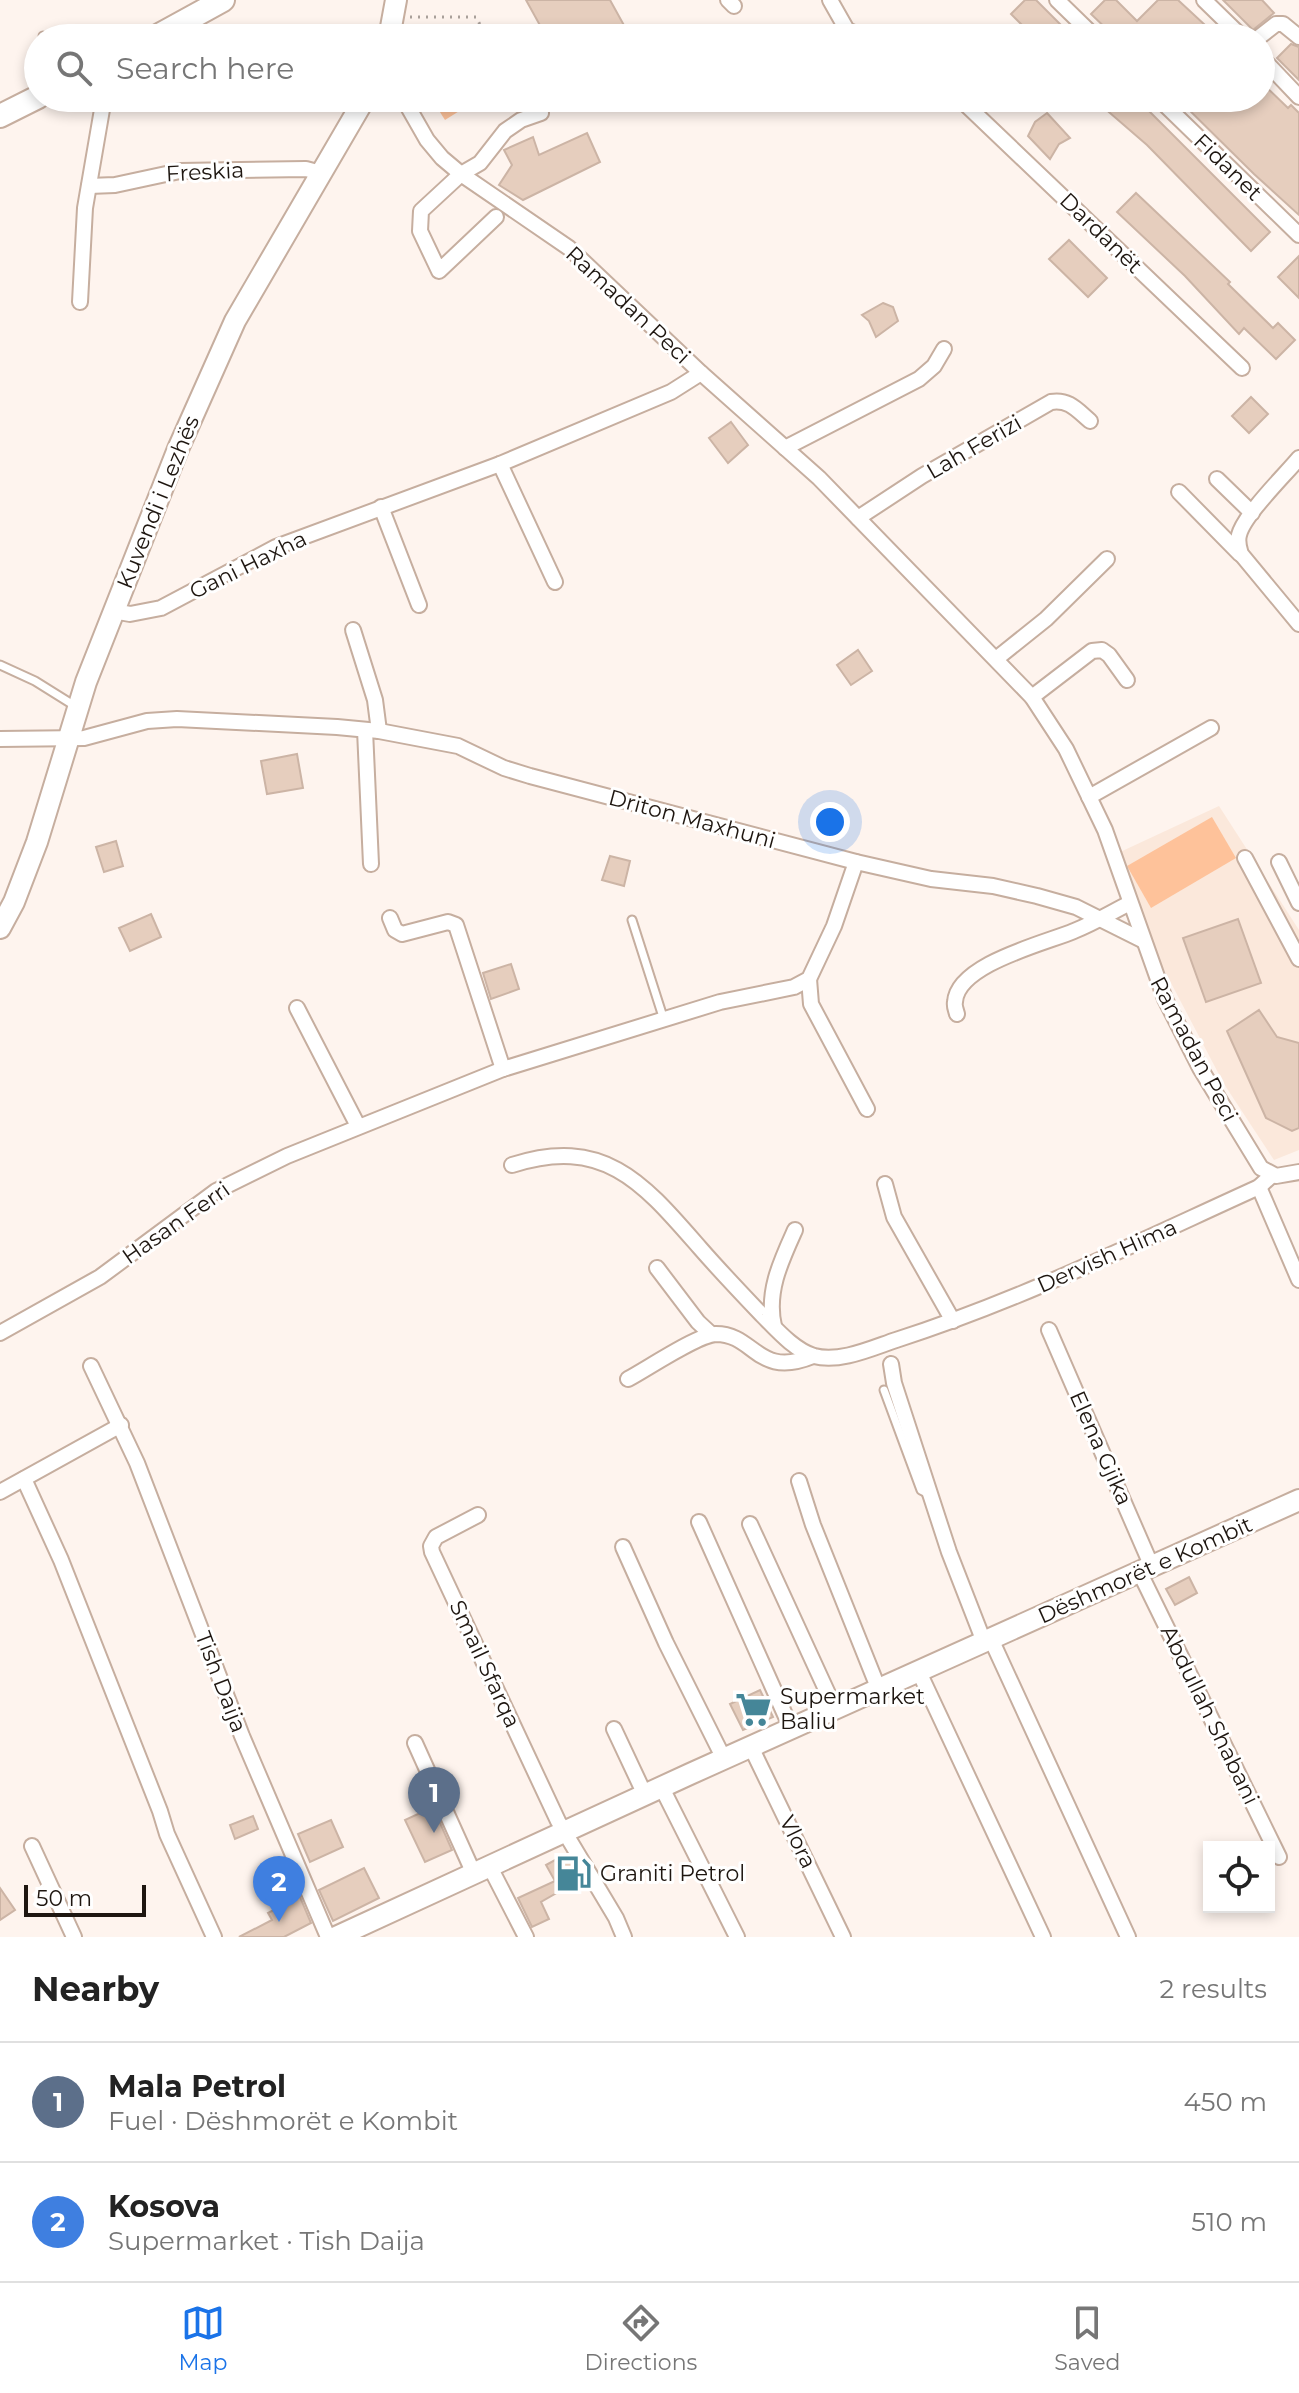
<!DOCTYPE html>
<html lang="en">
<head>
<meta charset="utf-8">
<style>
	body { margin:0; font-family:Montserrat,sans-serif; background:#f2f2f2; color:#222 }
	.controls { position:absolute; right:24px; bottom:24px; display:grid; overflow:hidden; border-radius:0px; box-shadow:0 4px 12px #0003 }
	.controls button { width:72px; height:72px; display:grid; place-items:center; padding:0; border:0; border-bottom:2px solid #e0e0e0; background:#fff; color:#222; font:40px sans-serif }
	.scale { position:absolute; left:24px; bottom:20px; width:122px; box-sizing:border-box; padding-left:8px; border:4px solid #1e1610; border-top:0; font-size:22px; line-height:28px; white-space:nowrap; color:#1e1610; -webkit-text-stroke:6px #fff; paint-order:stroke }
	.you { position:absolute; left:830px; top:822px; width:28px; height:28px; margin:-20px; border:6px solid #fff; border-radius:50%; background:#1a73e8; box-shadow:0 0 0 12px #1a73e833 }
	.badge { display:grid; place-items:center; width:52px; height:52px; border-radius:50%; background:#1a73e8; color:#fff; font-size:26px; font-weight:700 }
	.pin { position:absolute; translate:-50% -66px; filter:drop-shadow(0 2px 4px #0008) }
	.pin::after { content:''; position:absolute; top:42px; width:28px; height:24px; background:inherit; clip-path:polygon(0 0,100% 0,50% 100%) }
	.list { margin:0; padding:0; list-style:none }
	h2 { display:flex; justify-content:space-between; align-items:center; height:104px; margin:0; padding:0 32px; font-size:34px }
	h2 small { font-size:26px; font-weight:400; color:#767676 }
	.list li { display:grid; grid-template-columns:52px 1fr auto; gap:24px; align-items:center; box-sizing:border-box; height:120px; padding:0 32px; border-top:2px solid #e0e0e0 }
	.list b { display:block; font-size:30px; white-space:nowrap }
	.list p { margin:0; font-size:26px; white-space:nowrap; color:#767676 }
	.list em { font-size:26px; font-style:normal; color:#767676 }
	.icon { flex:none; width:44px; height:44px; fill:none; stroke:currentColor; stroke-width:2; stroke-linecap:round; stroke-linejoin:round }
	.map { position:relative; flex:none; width:1299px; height:1937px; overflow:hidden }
	.search { position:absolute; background:#fff; box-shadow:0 4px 12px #0003; left:24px; right:24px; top:24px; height:88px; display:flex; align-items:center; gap:20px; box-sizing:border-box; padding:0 28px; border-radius:44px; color:#767676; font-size:30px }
	.sheet { height:344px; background:#fff }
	nav { display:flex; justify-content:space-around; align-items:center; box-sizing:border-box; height:112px; border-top:2px solid #e0e0e0; background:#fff; font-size:22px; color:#767676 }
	nav a { display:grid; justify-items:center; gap:4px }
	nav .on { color:#1a73e8 }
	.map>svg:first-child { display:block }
</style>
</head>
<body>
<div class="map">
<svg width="1299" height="1937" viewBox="0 0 1299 1937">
	<rect width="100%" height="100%" fill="#fef4ee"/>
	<path fill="#fbe8db" d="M1219,806L1299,930V1150L1274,1160L1224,1084L1161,964L1118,853Z"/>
	<g fill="#fec29a">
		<path d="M431,98H480L445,120Z"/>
		<path d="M1212,817L1236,858L1151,908L1127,866Z"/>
	</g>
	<g fill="#e6cebe" stroke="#ccb4a5" stroke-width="2">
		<path d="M526,0H610L631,38H547Z"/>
		<path d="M1025,0H1036L1074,38H1035L1011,14Z"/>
		<path d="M1105,0H1116L1137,21L1158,0H1178L1219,38H1116L1091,14Z"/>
		<path d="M1223,0H1262L1274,13L1253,30Z"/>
		<path d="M1291,44L1299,47V80L1277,58Z"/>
		<path d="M1261,82L1288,108L1291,105L1299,113V215L1254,174L1177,98H1261Z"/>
		<path d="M1112,98H1133L1148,110L1270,232L1251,251L1147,145L1103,107Z"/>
		<path d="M1047,113L1070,138L1059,144L1050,159L1028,136L1035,122Z"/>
		<path d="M587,133L600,162L523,200L499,185L512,165L504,150L533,137L539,155Z"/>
		<path d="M1136,193L1230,282L1228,284L1273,328L1278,323L1295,340L1276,359L1244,328L1239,334L1185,276L1117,212Z"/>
		<path d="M1069,240L1107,278L1088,297L1049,259Z"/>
		<path d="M1299,256V298L1278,277Z"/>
		<path d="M883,303L893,307L898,321L876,337L869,321L862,315Z"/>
		<path d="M1251,397L1268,414L1249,433L1232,416Z"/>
		<path d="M731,422L748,445L728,463L709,438Z"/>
		<path d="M858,650L872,671L851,685L837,665Z"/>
		<path d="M297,754L303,788L267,794L261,761Z"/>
		<path d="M116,841L123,866L104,872L96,847Z"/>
		<path d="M610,856L630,861L624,886L602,880Z"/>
		<path d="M151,914L161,937L130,951L119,928Z"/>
		<path d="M1238,919L1261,983L1206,1002L1183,938Z"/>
		<path d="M511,964L519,989L491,999L483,973Z"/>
		<path d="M1259,1010L1277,1037L1299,1043V1128L1292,1131L1266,1118L1227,1031Z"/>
		<path d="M1189,1577L1197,1593L1175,1605L1166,1589Z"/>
		<path d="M760,1690L773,1717L743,1730L730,1704Z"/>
		<path d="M433,1807L452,1850L425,1862L405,1820Z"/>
		<path d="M253,1816L258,1829L235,1839L230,1825Z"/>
		<path d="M331,1820L343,1847L310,1862L298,1834Z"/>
		<path d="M566,1854L581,1879L541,1902L549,1919L532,1927L518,1898L555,1881L546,1865Z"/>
		<path d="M287,1866L311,1923L284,1937H239L272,1920L268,1913L280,1907L267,1874Z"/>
		<path d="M364,1868L379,1898L333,1921L319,1890Z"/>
		<path d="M0,1888L15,1910L0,1920Z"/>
	</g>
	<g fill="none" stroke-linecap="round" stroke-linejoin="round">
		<defs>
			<g id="lane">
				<path d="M43,36V38"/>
				<path d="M0,665L35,681L75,706"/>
				<path d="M632,920L664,1020"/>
				<path d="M884,1390L921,1490L929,1494"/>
			</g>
			<g id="street">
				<path d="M728,0L734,6"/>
				<path d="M830,0L847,30L865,38"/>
				<path d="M1057,0L1096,38"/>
				<path d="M1204,0L1243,38"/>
				<path d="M1258,38L1276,24H1283L1299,37"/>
				<path d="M1261,57L1299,97"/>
				<path d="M403,98L427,140L442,158L461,174L569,248L701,373L819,478L1032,697L1066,749L1105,830L1165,999L1200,1068L1261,1168L1276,1176L1299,1172"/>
				<path d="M959,98L1242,368"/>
				<path d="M1158,98L1299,235"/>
				<path d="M89,186L115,185L180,171L306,169L321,173"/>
				<path d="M496,217L439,271L420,231L421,211L461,174L480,163L505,131L521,120L541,113"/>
				<path d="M80,302L85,208L104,98"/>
				<path d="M785,448L919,379L934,366L944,349"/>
				<path d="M1299,458C1284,476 1244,515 1239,535C1237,542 1239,547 1241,554L1299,624"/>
				<path d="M500,464L555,582"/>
				<path d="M1217,479L1252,513"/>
				<path d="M1179,492L1240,554"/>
				<path d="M381,507L419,605"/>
				<path d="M858,518L922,476L1051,402C1069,399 1077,410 1090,421"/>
				<path d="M113,611L130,614L161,608L276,547L500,464L671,392L701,373"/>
				<path d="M353,630L375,700L379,731"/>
				<path d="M996,659L1046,619L1107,559"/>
				<path d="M1032,697L1092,651L1102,650L1109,655L1127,680"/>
				<path d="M365,730L371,864"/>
				<path d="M0,739L84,738L147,721L177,719L337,727L379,731L458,746L504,768L530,776L856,862L931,879L993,886L1037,896L1076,907L1142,940"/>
				<path d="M1089,797L1211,728"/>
				<path d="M1245,858L1299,959"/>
				<path d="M1279,862L1299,903"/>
				<path d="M390,918L395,930L402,934L448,922L456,925L503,1069"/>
				<path d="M809,979L811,1004L867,1109"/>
				<path d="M297,1008L358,1126"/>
				<path d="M957,1014C956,1010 954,1006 955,1002C957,964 1046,943 1074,931C1094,923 1112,912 1130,903"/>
				<path d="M512,1165C605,1135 644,1184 700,1248C720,1271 741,1293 762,1315C776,1329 794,1350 814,1356C840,1363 872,1348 896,1340C1021,1300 1140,1241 1259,1187L1271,1176"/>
				<path d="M885,1184L894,1217L953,1321"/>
				<path d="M1259,1187L1299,1280"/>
				<path d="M657,1268L698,1322L711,1334"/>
				<path d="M774,1326C766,1292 781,1261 795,1230"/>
				<path d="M1049,1330L1152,1567"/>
				<path d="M0,1333L100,1277L216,1191L287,1156L503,1069L720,1002L794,987L809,979L834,926L856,862"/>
				<path d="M891,1364L894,1383L949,1552L984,1642"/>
				<path d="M91,1366L137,1463L242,1736L328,1937"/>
				<path d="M628,1379C647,1369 697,1335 716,1334C755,1334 757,1379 813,1356"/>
				<path d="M24,1479L61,1560L160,1811L167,1834L214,1937"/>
				<path d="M799,1481L813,1525L879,1690"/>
				<path d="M0,1492L121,1425"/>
				<path d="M478,1515L436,1537L431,1546L432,1552L558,1821L616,1918L624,1937"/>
				<path d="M699,1522L791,1728"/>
				<path d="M750,1524L835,1709"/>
				<path d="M623,1547L666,1643L724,1759"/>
				<path d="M1140,1573L1279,1857"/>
				<path d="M991,1639L1128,1937"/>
				<path d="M919,1672L1043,1937"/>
				<path d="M614,1729L645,1795"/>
				<path d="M415,1743L474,1874"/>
				<path d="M751,1747L843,1937"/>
				<path d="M662,1788L737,1937"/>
				<path d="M32,1846L74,1937"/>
				<path d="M490,1867L526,1937"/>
			</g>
			<g id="secondary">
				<path d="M389,38L396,0"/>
				<path d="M0,928L14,902L37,842L86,682L178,449L235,321L365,98"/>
				<path d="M336,1937L690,1774L1299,1500"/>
			</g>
			<g id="primary">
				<path d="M154,38L223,0"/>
				<path d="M0,116L38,97"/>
			</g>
		</defs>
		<use href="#lane" stroke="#c6ae9f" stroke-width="11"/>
		<use href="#street" stroke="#c6ae9f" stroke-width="18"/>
		<use href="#secondary" stroke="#c6ae9f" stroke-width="24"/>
		<use href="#primary" stroke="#c6ae9f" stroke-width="26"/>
		<path stroke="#a9a09a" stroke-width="3" stroke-dasharray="2 6" stroke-linecap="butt" d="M410,17H476L487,38"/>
		<use href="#lane" stroke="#fff" stroke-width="7"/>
		<use href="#street" stroke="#fff" stroke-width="14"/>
		<use href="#secondary" stroke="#fff" stroke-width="20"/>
		<use href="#primary" stroke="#fff" stroke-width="22"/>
	</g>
	<defs>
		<symbol id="supermarket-bare" viewBox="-9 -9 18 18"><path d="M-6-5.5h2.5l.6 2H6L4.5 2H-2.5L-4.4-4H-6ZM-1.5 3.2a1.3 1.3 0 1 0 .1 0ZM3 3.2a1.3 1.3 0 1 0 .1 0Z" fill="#458698" stroke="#fff" stroke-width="2.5" paint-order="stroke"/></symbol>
		<symbol id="fuel-bare" viewBox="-9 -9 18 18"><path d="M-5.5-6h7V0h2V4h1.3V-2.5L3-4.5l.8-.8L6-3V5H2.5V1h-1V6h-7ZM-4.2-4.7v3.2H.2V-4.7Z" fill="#458698" stroke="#fff" stroke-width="2.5" paint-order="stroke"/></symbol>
	</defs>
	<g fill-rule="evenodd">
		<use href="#supermarket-bare" x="728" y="1684" width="51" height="51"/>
		<use href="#fuel-bare" x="548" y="1848" width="51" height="51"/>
	</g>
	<g text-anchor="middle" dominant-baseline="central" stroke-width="6" stroke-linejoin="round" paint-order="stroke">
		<g font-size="22" fill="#1e1610" stroke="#fff">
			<text transform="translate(1228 167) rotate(44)">Fidanet</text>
			<text transform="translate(205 172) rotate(-3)">Freskia</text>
			<text transform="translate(1101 233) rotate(44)">Dardanët</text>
			<text transform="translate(628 305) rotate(43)">Ramadan Peci</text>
			<text transform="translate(974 447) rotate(-30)">Lah Ferizi</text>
			<text transform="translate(158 502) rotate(-68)">Kuvendi i Lezhës</text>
			<text transform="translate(248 565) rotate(-26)">Gani Haxha</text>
			<text transform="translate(692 819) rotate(15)">Driton Maxhuni</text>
			<text transform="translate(1194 1049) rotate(62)">Ramadan Peci</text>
			<text transform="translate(176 1223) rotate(-35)">Hasan Ferri</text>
			<text transform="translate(1107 1256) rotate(-24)">Dervish Hima</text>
			<text transform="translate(1101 1448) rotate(66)">Elena Gjika</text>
			<text transform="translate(1145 1570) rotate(-24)">Dëshmorët e Kombit</text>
			<text transform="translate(485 1664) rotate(65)">Smail Sfarqa</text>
			<text transform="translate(221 1682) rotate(69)">Tish Daija</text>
			<text transform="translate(1210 1715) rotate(64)">Abdullah Shabani</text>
			<text transform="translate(798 1842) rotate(64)">Vlora</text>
		</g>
		<g font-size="22" fill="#1e1610" stroke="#fff" text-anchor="start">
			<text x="780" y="1696">Supermarket<tspan x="780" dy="25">Baliu</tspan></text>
			<text x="600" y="1873">Graniti Petrol</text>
		</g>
	</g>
</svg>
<div class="controls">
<button><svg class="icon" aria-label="locate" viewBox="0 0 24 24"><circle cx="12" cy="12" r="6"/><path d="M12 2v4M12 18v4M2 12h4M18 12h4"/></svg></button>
</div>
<div class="scale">50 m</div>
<div class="you"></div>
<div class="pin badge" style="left:434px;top:1833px;background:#5c6f8a">1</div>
<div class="pin badge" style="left:279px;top:1922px;background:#3f7fe0">2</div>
<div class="search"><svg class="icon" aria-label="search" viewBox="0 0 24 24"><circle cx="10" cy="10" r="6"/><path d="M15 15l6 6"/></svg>Search here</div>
</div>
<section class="sheet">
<h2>Nearby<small>2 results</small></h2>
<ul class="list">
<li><span class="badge" style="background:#5c6f8a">1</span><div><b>Mala Petrol</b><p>Fuel · Dëshmorët e Kombit</p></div><em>450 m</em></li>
<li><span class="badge" style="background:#3f7fe0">2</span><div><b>Kosova</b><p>Supermarket · Tish Daija</p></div><em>510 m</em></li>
</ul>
</section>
<nav>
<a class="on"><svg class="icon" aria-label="map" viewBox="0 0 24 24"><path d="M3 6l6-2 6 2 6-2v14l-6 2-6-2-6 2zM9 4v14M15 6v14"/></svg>Map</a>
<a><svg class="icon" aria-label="directions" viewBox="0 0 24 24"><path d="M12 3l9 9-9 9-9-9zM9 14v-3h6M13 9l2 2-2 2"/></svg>Directions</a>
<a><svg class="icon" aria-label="saved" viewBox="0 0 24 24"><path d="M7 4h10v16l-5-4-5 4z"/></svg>Saved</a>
</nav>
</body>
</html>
